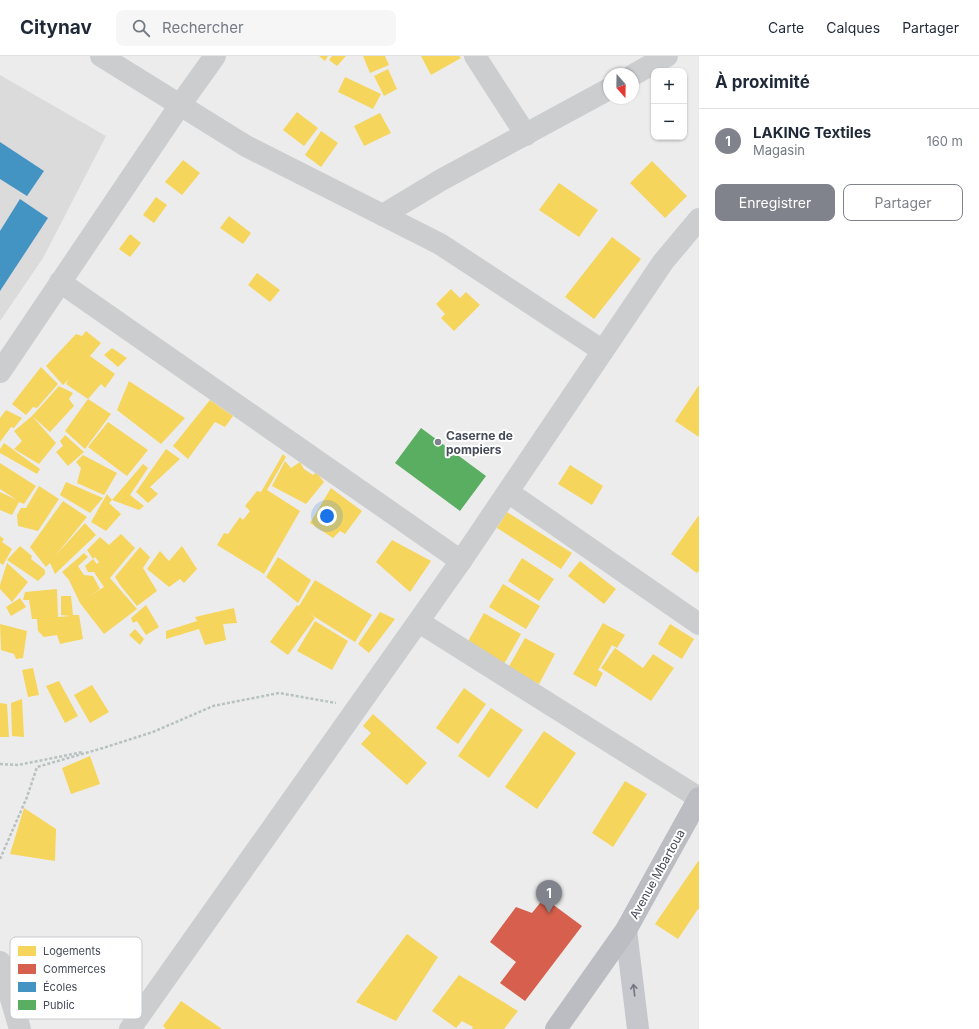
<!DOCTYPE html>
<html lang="fr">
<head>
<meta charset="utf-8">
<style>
	body { margin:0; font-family:Inter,sans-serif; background:#f6f6f7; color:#1f2937 }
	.controls { position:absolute; right:12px; top:12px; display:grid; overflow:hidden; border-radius:8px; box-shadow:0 1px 3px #0004 }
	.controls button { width:36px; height:36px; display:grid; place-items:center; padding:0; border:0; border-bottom:1px solid #e0e1e3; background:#fff; color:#1f2937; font:20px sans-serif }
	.compass { position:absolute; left:603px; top:12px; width:36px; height:36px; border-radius:50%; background:#fff; box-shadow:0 1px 3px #0004; rotate:160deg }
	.you { position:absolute; left:327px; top:460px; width:14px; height:14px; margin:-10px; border:3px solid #fff; border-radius:50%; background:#1a73e8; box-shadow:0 0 0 6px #1a73e833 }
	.badge { display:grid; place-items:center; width:26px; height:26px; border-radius:50%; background:#80838b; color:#fff; font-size:13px; font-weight:700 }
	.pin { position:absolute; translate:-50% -33px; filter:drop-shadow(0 1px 2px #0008) }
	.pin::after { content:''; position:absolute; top:21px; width:14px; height:12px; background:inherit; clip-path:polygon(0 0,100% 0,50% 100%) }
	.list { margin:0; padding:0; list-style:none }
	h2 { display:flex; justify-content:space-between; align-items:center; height:52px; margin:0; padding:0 16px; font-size:17px }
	h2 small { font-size:13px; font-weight:400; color:#747a83 }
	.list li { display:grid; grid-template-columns:26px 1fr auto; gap:12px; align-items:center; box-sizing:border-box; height:64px; padding:0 16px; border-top:1px solid #e0e1e3 }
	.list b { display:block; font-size:15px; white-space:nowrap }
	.list p { margin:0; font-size:13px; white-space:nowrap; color:#747a83 }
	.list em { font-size:13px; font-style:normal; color:#747a83 }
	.actions { display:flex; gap:8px; padding:12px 16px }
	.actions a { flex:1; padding:9px 0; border:1px solid #80838b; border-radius:8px; text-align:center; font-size:14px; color:#80838b }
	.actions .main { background:#80838b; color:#fff }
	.icon { flex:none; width:22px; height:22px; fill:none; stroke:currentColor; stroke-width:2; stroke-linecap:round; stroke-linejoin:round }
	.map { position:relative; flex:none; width:699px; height:973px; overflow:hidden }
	header { display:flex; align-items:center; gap:24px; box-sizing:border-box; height:56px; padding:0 20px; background:#fff; border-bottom:1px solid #e0e1e3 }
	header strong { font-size:19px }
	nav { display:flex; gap:22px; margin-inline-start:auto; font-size:14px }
	.search { width:280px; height:36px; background:#f6f6f7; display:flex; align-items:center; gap:10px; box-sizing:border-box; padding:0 14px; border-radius:8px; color:#747a83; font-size:15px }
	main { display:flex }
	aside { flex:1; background:#fff }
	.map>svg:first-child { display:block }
</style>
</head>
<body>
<header>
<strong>Citynav</strong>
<div class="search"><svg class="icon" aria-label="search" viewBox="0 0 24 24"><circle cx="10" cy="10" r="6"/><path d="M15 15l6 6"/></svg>Rechercher</div>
<nav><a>Carte</a><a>Calques</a><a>Partager</a></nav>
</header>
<main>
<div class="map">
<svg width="699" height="973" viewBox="0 0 699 973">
	<rect width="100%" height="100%" fill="#edecec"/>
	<path fill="#dbdbdb" d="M0,19L106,80L43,202L0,265Z"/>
	<g fill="#f6d55c">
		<path d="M319,0H328L325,5Z"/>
		<path d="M332,0H346L337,10L329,4Z"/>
		<path d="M363,0H385L389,9L370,17Z"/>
		<path d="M421,0H459L461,2L431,19Z"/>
		<path d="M388,13L397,33L384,40L374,20Z"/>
		<path d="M345,21L381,38L373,53L338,36Z"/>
		<path d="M297,56L318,72L304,90L283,74Z"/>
		<path d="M380,57L391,77L364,90L354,70Z"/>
		<path d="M321,75L338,87L321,111L305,99Z"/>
		<path d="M183,104L200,117L182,139L165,126Z"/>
		<path d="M652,105L687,140L665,162L630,127Z"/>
		<path d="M559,127L598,154L579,181L539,154Z"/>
		<path d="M156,141L167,149L154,167L143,159Z"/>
		<path d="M229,160L251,177L243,188L220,172Z"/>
		<path d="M130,178L141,187L130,201L119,193Z"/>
		<path d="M612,181L641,203L594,263L565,241Z"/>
		<path d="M257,217L280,234L270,246L248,229Z"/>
		<path d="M451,233L460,242L466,236L480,249L454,275L441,262L445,258L436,248Z"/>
		<path d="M86,275L101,287L90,300L115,318L105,332L101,328L88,343L111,358L85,393L65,375L88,343L66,328L69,323L63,329L46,310L76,278L82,280Z"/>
		<path d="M112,292L127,302L118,311L104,299Z"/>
		<path d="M41,311L58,328L37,352L33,351L26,359L12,348Z"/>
		<path d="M129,325L185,362L161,388L117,354Z"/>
		<path d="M699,329V381L675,365Z"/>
		<path d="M59,330L73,337L69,343L74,350L50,376L32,360L56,387L39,408L14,393L22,385L14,375L32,360Z"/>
		<path d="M210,344L233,360L225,371L215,366L188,403L173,390Z"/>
		<path d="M6,354L22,362L14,372L11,371L0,386V362Z"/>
		<path d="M108,366L148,394L127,420L88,391Z"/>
		<path d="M65,379L84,396L68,410L56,396L63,390L60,385Z"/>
		<path d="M4,387L40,413L37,418L0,397V393Z"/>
		<path d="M166,393L180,403L150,431L158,438L148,447L136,436Z"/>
		<path d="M283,398L286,401L267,434L300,455L264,518L217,489L224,477L228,478L240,461L243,464L250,455L245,450L257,435L261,436Z"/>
		<path d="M83,399L117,417L104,439L77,427L81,412L76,406Z"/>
		<path d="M285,405L291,412L300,406L304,413L313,419L316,416L324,426L306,448L272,430Z"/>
		<path d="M0,407L36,430L24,448L19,446L12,459L0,454V436L17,444L0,433Z"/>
		<path d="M143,408L148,412L130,439L144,450L139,454L112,444Z"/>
		<path d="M570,409L603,430L592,449L558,428Z"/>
		<path d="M66,426L103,442L90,457L60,439Z"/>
		<path d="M39,430L59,443L38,475L18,470L17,459L21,452H26Z"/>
		<path d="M331,432L362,455L345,478L340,475L333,482L310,467Z"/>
		<path d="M107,438L112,444L109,447L121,458L106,475L91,466Z"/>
		<path d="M63,445L87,461L55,500L85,467L96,479L55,518L50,507L46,511L30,491Z"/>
		<path d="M507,456L572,497L561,513L497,472Z"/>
		<path d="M699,459V515L697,517L671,498Z"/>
		<path d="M121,478L135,492L110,522L137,553L104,578L80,547L69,524L62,516L84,497L88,501L78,510L84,519L93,520L100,533L86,542L104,531L94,516H88L85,510L93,503L97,508L99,506L95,501L93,503L87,494L100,481L109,489Z"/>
		<path d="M0,480L4,483L2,486L12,493L3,509L0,507Z"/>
		<path d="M392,484L431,505L410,536L376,506Z"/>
		<path d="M20,490L32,500L31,503L45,514V518L38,525L7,504Z"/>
		<path d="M182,490L197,513L184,527L180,523L169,531L147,513L160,495L169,505Z"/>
		<path d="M140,491L150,501L143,512L157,535L137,550L120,529L115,521Z"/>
		<path d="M278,501L311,524L298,547L266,521Z"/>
		<path d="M522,502L554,523L539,545L508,525Z"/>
		<path d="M580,505L616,533L604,548L568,520Z"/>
		<path d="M7,507L28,526L12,546L0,533V529Z"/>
		<path d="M315,524L372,559L355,586L310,558L315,562L288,599L270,586L297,549L299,550Z"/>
		<path d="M503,528L540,550L526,573L489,551Z"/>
		<path d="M57,533L58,561L70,560L61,559V540H71L73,559H79L83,583L60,588L57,579L44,581L38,575L37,563H32L29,544H23L25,536Z"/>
		<path d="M20,542L26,551L11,560L6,551Z"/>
		<path d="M146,549L159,571L146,579L137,565L133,567L131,562Z"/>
		<path d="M234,552L237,567L223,568L226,584L205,589L199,573L166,583V575L197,565L195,561Z"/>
		<path d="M380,556L395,563L369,597L358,588Z"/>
		<path d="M484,557L521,578L504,608L467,587Z"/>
		<path d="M315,565L348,585L332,614L297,595Z"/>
		<path d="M603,567L625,579L617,592L612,589L598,614L603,617L596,631L573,618Z"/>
		<path d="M0,568L27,575L23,602L16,603L14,598L1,594Z"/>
		<path d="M670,568L694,583L682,603L658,588Z"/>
		<path d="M135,573L144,583L140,589L129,579Z"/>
		<path d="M525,582L555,598L539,628L508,612Z"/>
		<path d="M615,592L643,612L653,598L674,612L651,645L601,612Z"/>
		<path d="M33,612L39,639L28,641L22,614Z"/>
		<path d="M59,625L78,660L65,667L46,630Z"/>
		<path d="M92,629L109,656L90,667L74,639Z"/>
		<path d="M464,632L486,648L458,688L436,672Z"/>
		<path d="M22,643L24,681L12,680L11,647Z"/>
		<path d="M0,647L7,648L9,681H0Z"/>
		<path d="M491,652L523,674L489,722L458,700Z"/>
		<path d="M373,658L427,707L407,729L361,688L371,677L363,670Z"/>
		<path d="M544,675L576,697L537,753L505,731Z"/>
		<path d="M90,700L100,728L71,738L62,712Z"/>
		<path d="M625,725L647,738L613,791L592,777Z"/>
		<path d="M24,752L56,773L55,805L10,798Z"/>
		<path d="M699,804V854L698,853L678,883L655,868Z"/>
		<path d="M407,878L438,901L396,965L356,946Z"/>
		<path d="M459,919L518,955L504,973H472L473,971L462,965L456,972L432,955Z"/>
		<path d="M181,945L222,973H166L163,970Z"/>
	</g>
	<path fill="#d6604d" d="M544,842L582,870L525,945L500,927L516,906L490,886L516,851L532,857Z"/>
	<g fill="#4393c3">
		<path d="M0,86L44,115L27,140L0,123Z"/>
		<path d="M20,143L48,162L0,235V175Z"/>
	</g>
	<path fill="#5aae61" d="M421,372L486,420L460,455L395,407Z"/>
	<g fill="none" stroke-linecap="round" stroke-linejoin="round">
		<g stroke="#b7c2c1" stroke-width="2.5" stroke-dasharray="3 2" stroke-linecap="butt">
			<path d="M0,708L18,709L83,696"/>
			<path d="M0,803L27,741L37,711L103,692L153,676L213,650L279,637L336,647"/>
		</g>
		<g stroke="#cbcdcf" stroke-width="22">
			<path d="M101,0L246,90L440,188L603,295"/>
			<path d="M475,0L526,79"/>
			<path d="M633,19L667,0"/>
			<path d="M383,159L441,124L609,33"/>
			<path d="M60,226L461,505"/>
			<path d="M0,316L180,49L215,0"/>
			<path d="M508,436L699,568"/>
			<path d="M419,566L699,742"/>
			<path d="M0,906L20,973"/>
			<path d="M130,973L461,505L663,206L699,163"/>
		</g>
		<path stroke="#c5c7cc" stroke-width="22" d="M626,874L638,973"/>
		<path stroke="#bbbdc3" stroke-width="22" d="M556,973L626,874L699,742"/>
	</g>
	<defs><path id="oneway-shaft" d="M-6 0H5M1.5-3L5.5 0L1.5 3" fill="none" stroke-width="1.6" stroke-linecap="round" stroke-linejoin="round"/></defs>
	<use stroke="#727680" href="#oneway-shaft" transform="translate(634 934) rotate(-97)"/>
	<circle fill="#80838b" stroke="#fff" stroke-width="1.5" cx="438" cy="386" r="4"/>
	<g text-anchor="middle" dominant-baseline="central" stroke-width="4" stroke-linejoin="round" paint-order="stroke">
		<g font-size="12" font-weight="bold" fill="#454b57" stroke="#fff" text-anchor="start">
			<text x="446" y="379">Caserne de<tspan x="446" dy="14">pompiers</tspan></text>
		</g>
		<g font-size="12" fill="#454b57" stroke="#fff">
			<text transform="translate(657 818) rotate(-61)">Avenue Mbartoua</text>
		</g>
	</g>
	<rect x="10" y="881" width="132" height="82" rx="6" fill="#fff" stroke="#c7c9cd" stroke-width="1"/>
	<rect x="18" y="890" width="18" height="10" fill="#f6d55c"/>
	<rect x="18" y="908" width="18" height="10" fill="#d6604d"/>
	<rect x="18" y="926" width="18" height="10" fill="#4393c3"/>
	<rect x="18" y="944" width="18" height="10" fill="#5aae61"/>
	<g font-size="11" fill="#454b57">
		<text x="43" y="899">Logements</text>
		<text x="43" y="917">Commerces</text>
		<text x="43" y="935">Écoles</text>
		<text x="43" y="953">Public</text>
	</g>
</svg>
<div class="controls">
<button>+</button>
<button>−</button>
</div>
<svg class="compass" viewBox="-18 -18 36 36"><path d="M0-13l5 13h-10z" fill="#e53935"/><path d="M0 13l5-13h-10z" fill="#747a83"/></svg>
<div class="you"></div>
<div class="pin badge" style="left:549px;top:857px">1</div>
</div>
<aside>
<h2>À proximité<small></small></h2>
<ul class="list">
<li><span class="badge">1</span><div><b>LAKING Textiles</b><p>Magasin</p></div><em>160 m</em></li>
</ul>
<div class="actions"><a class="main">Enregistrer</a><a>Partager</a></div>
</aside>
</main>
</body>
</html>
